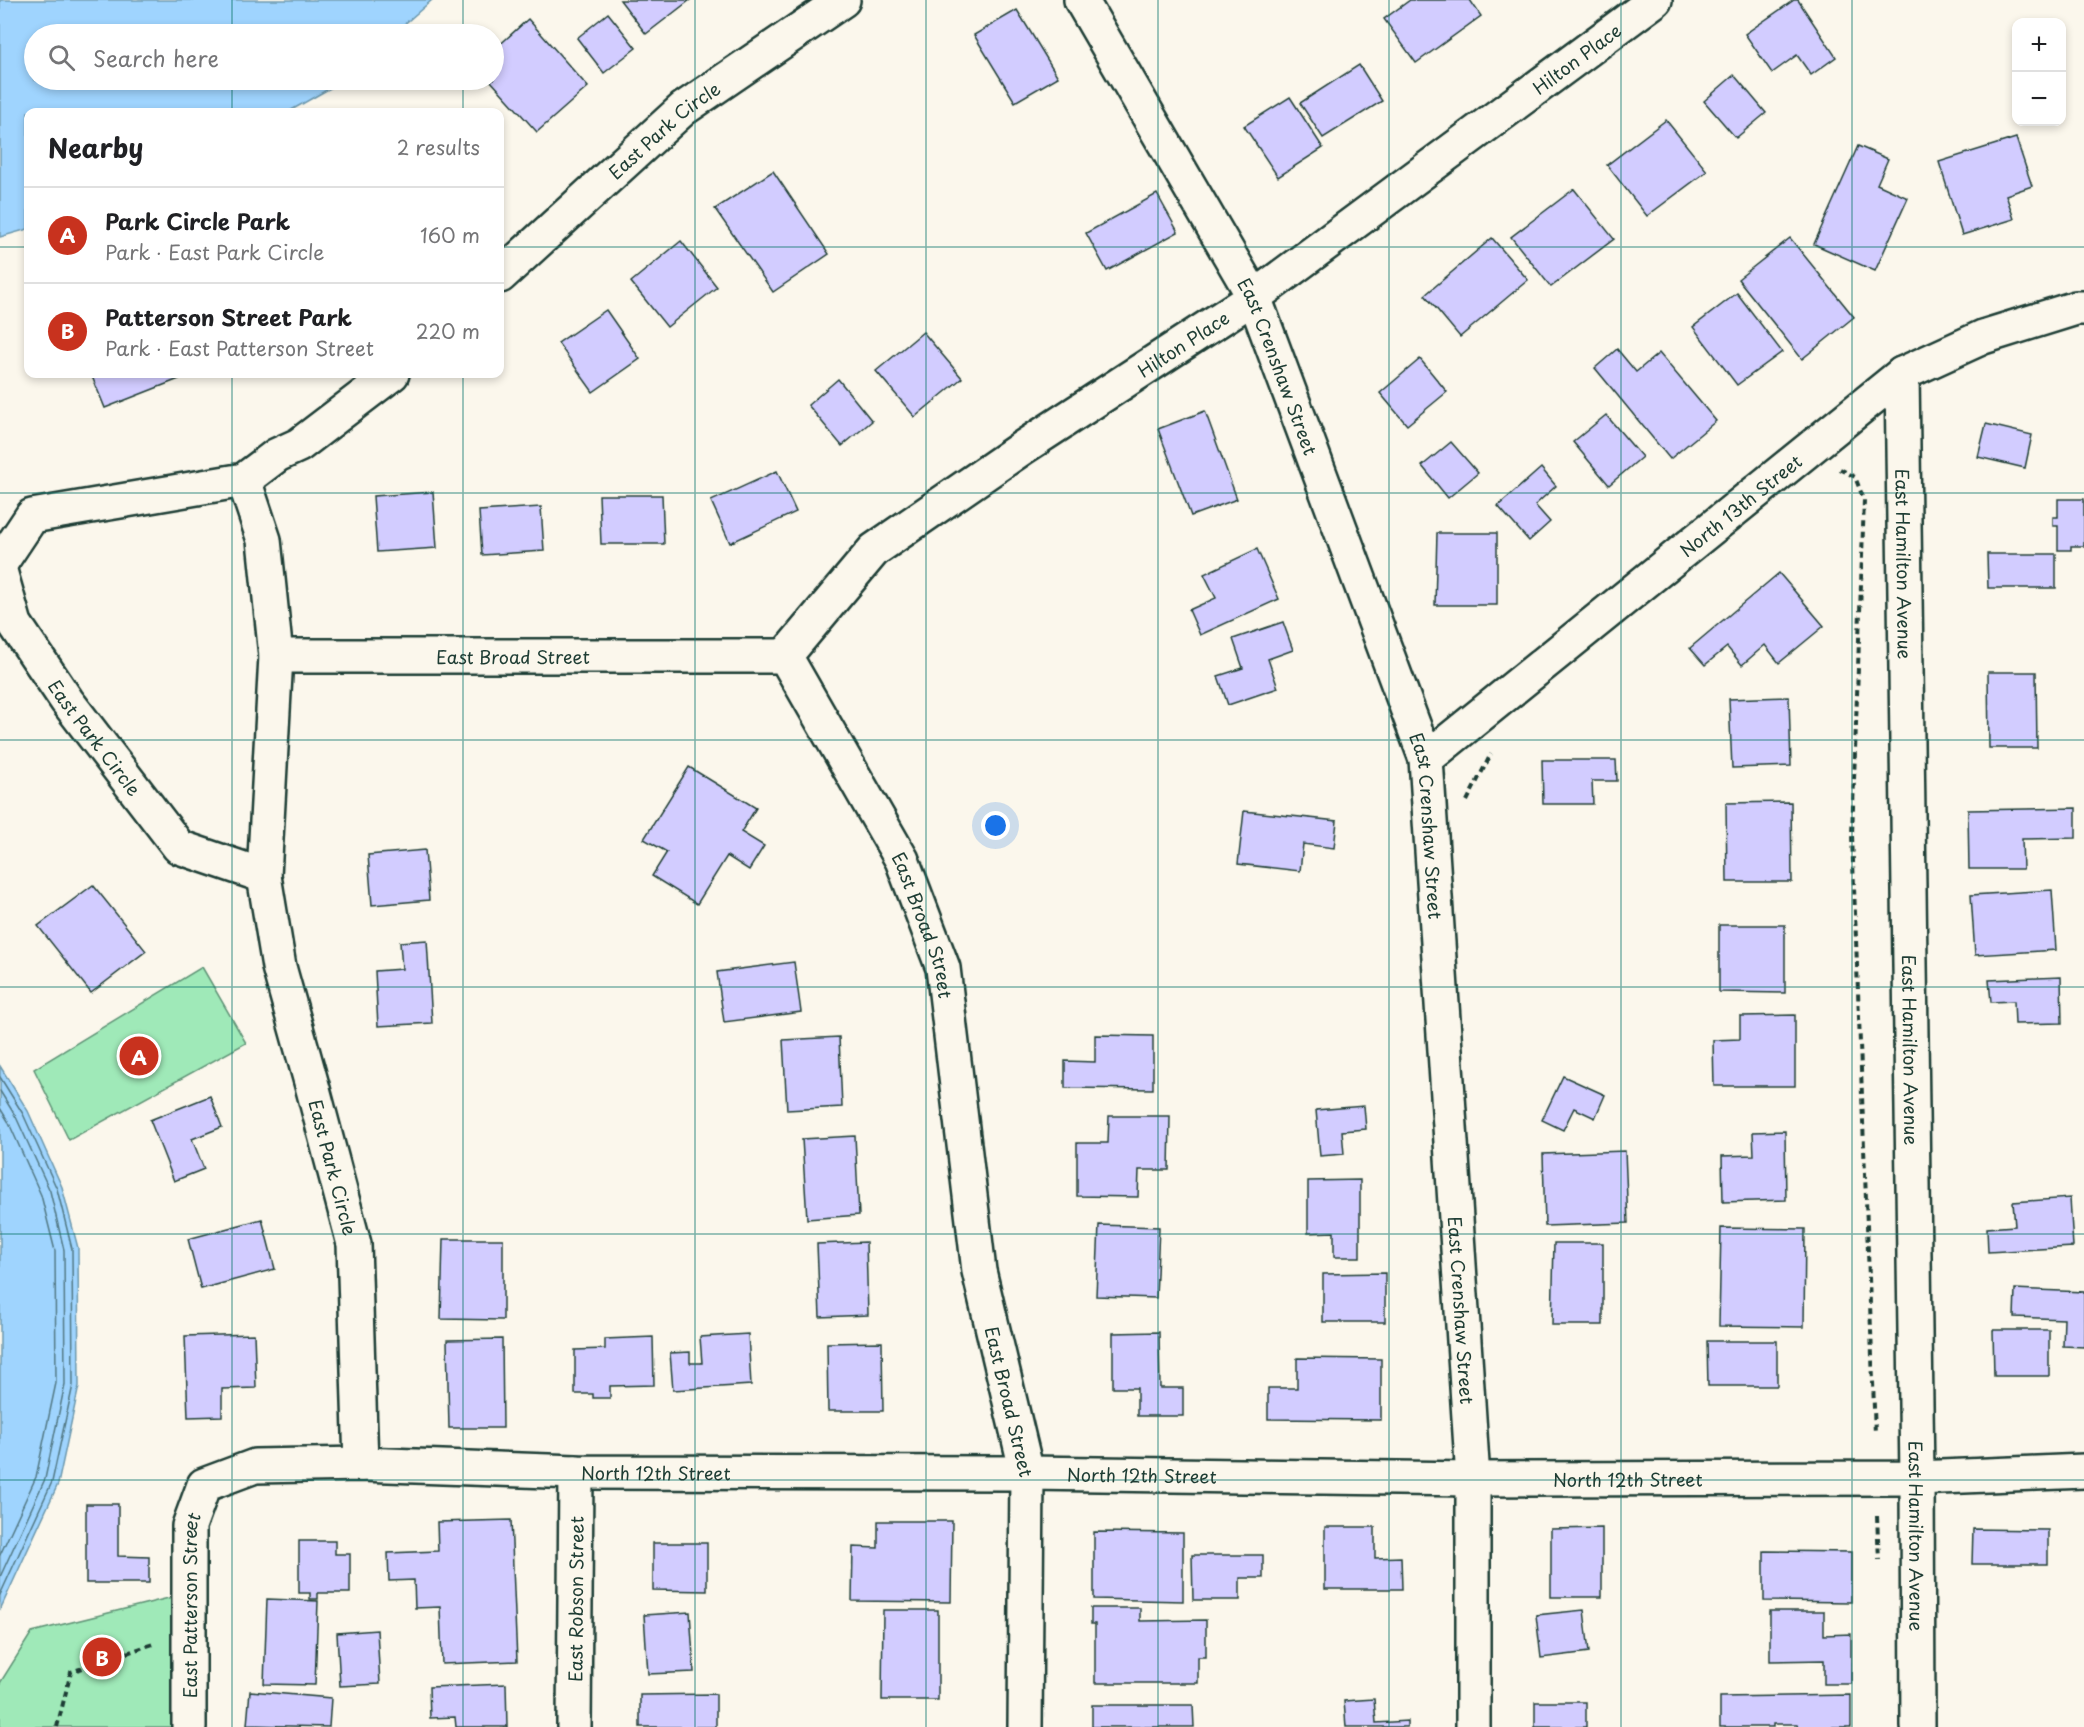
<!DOCTYPE html>
<html lang="en">
<head>
<meta charset="utf-8">
<style>
	body { margin:0; font-family:"Playpen Sans",sans-serif; background:#f2f2f2; color:#202124 }
	.controls { position:absolute; right:18px; top:18px; display:grid; overflow:hidden; border-radius:12px; box-shadow:0 3px 9px #0003 }
	.controls button { width:54px; height:54px; display:grid; place-items:center; padding:0; border:0; border-bottom:2px solid #e0e0e0; background:#fff; color:#202124; font:30px sans-serif }
	.you { position:absolute; left:996px; top:826px; width:21px; height:21px; margin:-15px; border:4px solid #fff; border-radius:50%; background:#1a73e8; box-shadow:0 0 0 9px #1a73e833 }
	.badge { display:grid; place-items:center; width:39px; height:39px; border-radius:50%; background:#c8321e; color:#fff; font-size:20px; font-weight:700 }
	.pin { position:absolute; translate:-50% -50%; border:3px solid #fff; box-shadow:0 2px 6px #0006 }
	.list { margin:0; padding:0; list-style:none }
	h2 { display:flex; justify-content:space-between; align-items:center; height:78px; margin:0; padding:0 24px; font-size:26px }
	h2 small { font-size:20px; font-weight:400; color:#757577 }
	.list li { display:grid; grid-template-columns:39px 1fr auto; gap:18px; align-items:center; box-sizing:border-box; height:96px; padding:0 24px; border-top:2px solid #e0e0e0 }
	.list b { display:block; font-size:22px; white-space:nowrap }
	.list p { margin:0; font-size:20px; white-space:nowrap; color:#757577 }
	.list em { font-size:20px; font-style:normal; color:#757577 }
	.icon { flex:none; width:33px; height:33px; fill:none; stroke:currentColor; stroke-width:2; stroke-linecap:round; stroke-linejoin:round }
	.map { position:relative; flex:none; width:2084px; height:1727px; overflow:hidden }
	.search { position:absolute; background:#fff; box-shadow:0 3px 9px #0003; left:24px; top:24px; width:480px; height:66px; display:flex; align-items:center; gap:15px; box-sizing:border-box; padding:0 21px; border-radius:33px; color:#757577; font-size:22px }
	.panel { position:absolute; background:#fff; box-shadow:0 3px 9px #0003; left:24px; top:108px; width:480px; height:270px; border-radius:12px }
	.map>svg:first-child { display:block }
</style>
</head>
<body>
<div class="map">
<svg width="2084" height="1727" viewBox="0 0 2084 1727">
	<rect width="100%" height="100%" fill="#fbf7ec"/>
	<filter id="ink" filterUnits="userSpaceOnUse"><feTurbulence type="fractalNoise" baseFrequency=".0167" numOctaves="2"/><feDisplacementMap in="SourceGraphic" scale="12" xChannelSelector="R" yChannelSelector="G"/><feConvolveMatrix kernelMatrix="1 2 1 2 8 2 1 2 1" color-interpolation-filters="sRGB"/></filter>
	<g filter="url(#ink)">
		<g fill="#9fe9b8" stroke="#5f9376" stroke-width="1.5">
			<path d="M202,967L246,1043L69,1140L34,1069Z"/>
			<path d="M189,1593V1727H0V1683L32,1632Z"/>
		</g>
		<g fill="#9fd4fe" stroke="#6c98ad" stroke-width="1.5">
			<path d="M0,0H432L393,34H34V80H341L332,87L288,112H28V229L0,237Z"/>
			<path d="M0,1066L28,1111L62,1187L78,1248L79,1386L58,1484L0,1610Z"/>
		</g>
		<g fill="none" stroke-linecap="round" stroke-linejoin="round">
			<g stroke="#527985" stroke-width="1.5">
				<path d="M0,1077L23,1114L57,1189L72,1249L73,1385L52,1482L0,1595"/>
				<path d="M0,1091L16,1117L50,1191L64,1250L65,1384L45,1479L0,1577"/>
				<path d="M0,1108L8,1121L41,1195L55,1251L56,1383L36,1477L0,1555"/>
			</g>
		</g>
		<g fill="#d2ccff" stroke="#1f3d34" stroke-width="1.5">
			<path d="M620,0H690L646,34Z"/>
			<path d="M1410,0H1470L1481,16L1416,63L1384,19Z"/>
			<path d="M1794,0H1798L1836,57L1811,75L1797,55L1772,73L1745,34Z"/>
			<path d="M1017,10L1058,77L1015,102L974,35Z"/>
			<path d="M608,13L636,48L604,73L577,38Z"/>
			<path d="M528,19L588,87L537,132L490,80H494V50Z"/>
			<path d="M1359,65L1382,101L1323,138L1300,103Z"/>
			<path d="M1734,75L1766,113L1736,138L1704,101Z"/>
			<path d="M1290,97L1323,148L1278,177L1244,126Z"/>
			<path d="M1666,120L1707,171L1647,216L1607,165Z"/>
			<path d="M2016,138L2032,186L2006,195L2014,219L1962,235L1939,162Z"/>
			<path d="M1858,146L1888,159L1877,184L1908,198L1875,271L1814,244Z"/>
			<path d="M773,171L829,254L773,292L715,209Z"/>
			<path d="M1574,189L1614,239L1551,287L1511,237Z"/>
			<path d="M1157,194L1178,232L1107,271L1086,233Z"/>
			<path d="M1492,238L1528,280L1460,337L1425,295Z"/>
			<path d="M1790,238L1854,317L1802,359L1738,279Z"/>
			<path d="M681,241L717,287L667,327L631,282Z"/>
			<path d="M1737,293L1782,352L1737,385L1693,327Z"/>
			<path d="M606,310L640,359L593,392L558,343Z"/>
			<path d="M923,332L962,378L915,417L876,371Z"/>
			<path d="M1617,349L1636,372L1659,353L1716,421L1670,459L1595,368Z"/>
			<path d="M1420,359L1447,392L1407,425L1380,393Z"/>
			<path d="M91,374H177L179,379L105,408Z"/>
			<path d="M838,379L872,421L842,446L808,405Z"/>
			<path d="M1205,411L1237,499L1191,516L1158,429Z"/>
			<path d="M1606,415L1642,457L1609,485L1573,442Z"/>
			<path d="M1986,424L2032,435L2025,468L1978,457Z"/>
			<path d="M1451,442L1478,473L1448,498L1422,466Z"/>
			<path d="M1541,468L1556,486L1535,505L1550,522L1529,541L1498,506Z"/>
			<path d="M777,471L796,512L730,543L711,501Z"/>
			<path d="M433,492L437,548L377,552L373,496Z"/>
			<path d="M599,495H662L664,544H601Z"/>
			<path d="M2058,499H2084V546H2071V550H2058V526H2053V517H2058Z"/>
			<path d="M541,507L544,551L482,555L479,511Z"/>
			<path d="M1437,533H1497V605H1435Z"/>
			<path d="M1257,549L1279,599L1200,635L1189,610L1216,598L1204,574Z"/>
			<path d="M1987,554H2056V588H1988Z"/>
			<path d="M1779,573L1824,626L1779,663L1765,645L1742,665L1727,647L1705,665L1690,648Z"/>
			<path d="M1283,622L1293,650L1268,659L1278,688L1228,705L1218,676L1243,668L1233,639Z"/>
			<path d="M1988,672H2036L2037,748H1989Z"/>
			<path d="M1789,697L1791,766L1732,768L1729,699Z"/>
			<path d="M1542,760H1616L1617,781H1592L1593,804H1543Z"/>
			<path d="M689,767L756,808L741,832L764,846L749,870L727,856L697,904L652,876L667,852L644,839Z"/>
			<path d="M1791,802L1792,882H1727L1726,803Z"/>
			<path d="M2076,808V838L2022,839L2023,869H1969L1968,810Z"/>
			<path d="M1244,811L1337,821L1334,848L1303,844L1300,871L1238,864Z"/>
			<path d="M425,850L429,900L372,905L368,855Z"/>
			<path d="M93,885L146,951L91,993L38,926Z"/>
			<path d="M2052,890L2056,950L1975,955L1971,895Z"/>
			<path d="M1719,925H1785V993L1719,992Z"/>
			<path d="M427,940L432,1023L378,1026L375,971L402,969L400,942Z"/>
			<path d="M794,962L801,1012L724,1022L717,972Z"/>
			<path d="M2061,977L2062,1023L2015,1024L2014,1001L1991,1002L1989,980Z"/>
			<path d="M1795,1015V1086H1714L1713,1040L1740,1039V1016Z"/>
			<path d="M1095,1035L1153,1036V1089L1065,1088V1061L1095,1062Z"/>
			<path d="M839,1037L842,1107L787,1110L783,1040Z"/>
			<path d="M1563,1076L1605,1095L1595,1118L1574,1108L1563,1130L1542,1120Z"/>
			<path d="M210,1096L222,1127L192,1139L204,1169L174,1181L150,1120Z"/>
			<path d="M1364,1106L1366,1129L1342,1131L1344,1154L1320,1156L1316,1110Z"/>
			<path d="M1109,1116H1170L1169,1170H1139L1138,1197L1077,1196V1143H1108Z"/>
			<path d="M1785,1131L1786,1200L1723,1202L1722,1156L1754,1155L1753,1132Z"/>
			<path d="M855,1136L859,1215L807,1219L802,1139Z"/>
			<path d="M1625,1151L1628,1223L1545,1226L1543,1154Z"/>
			<path d="M1360,1180V1257H1334V1232L1308,1233V1181Z"/>
			<path d="M2070,1198L2073,1247L1988,1252L1987,1228L2015,1226L2013,1202Z"/>
			<path d="M262,1219L275,1269L201,1289L188,1239Z"/>
			<path d="M1099,1225L1159,1227L1156,1298L1096,1296Z"/>
			<path d="M1721,1228L1805,1229L1804,1327L1719,1326Z"/>
			<path d="M443,1239H503V1320L441,1319Z"/>
			<path d="M866,1242L868,1315L820,1317L817,1244Z"/>
			<path d="M1554,1243H1603V1325H1552Z"/>
			<path d="M1385,1273V1322H1323V1274Z"/>
			<path d="M2015,1289L2084,1292V1347L2063,1346L2064,1319L2014,1317Z"/>
			<path d="M1993,1330H2049V1376H1994Z"/>
			<path d="M1159,1332L1160,1388H1183V1416H1137V1388H1113V1333Z"/>
			<path d="M254,1334L256,1388L222,1389V1416L188,1417L185,1336Z"/>
			<path d="M748,1334L751,1385L673,1390L670,1353L690,1352V1363H702L700,1337Z"/>
			<path d="M653,1337L654,1385L610,1386V1398H593V1394H575V1350L605,1349V1339Z"/>
			<path d="M502,1339L503,1428H449L447,1340Z"/>
			<path d="M1707,1341H1777V1386H1708Z"/>
			<path d="M882,1342L883,1411H828L827,1343Z"/>
			<path d="M1297,1358L1381,1359V1420L1268,1419V1388H1297Z"/>
			<path d="M86,1504H118V1556L149,1557V1583H86Z"/>
			<path d="M511,1520L517,1661L442,1664L440,1607L415,1608L414,1580L389,1581L388,1553L438,1551L437,1522Z"/>
			<path d="M878,1521H952L951,1602L852,1601L853,1547L878,1548Z"/>
			<path d="M1325,1527H1375V1558L1401,1557L1402,1589H1325Z"/>
			<path d="M1602,1528V1597H1551V1529Z"/>
			<path d="M1973,1529L2048,1530V1564H1972Z"/>
			<path d="M1094,1532L1183,1533V1601L1094,1599Z"/>
			<path d="M299,1541H335V1554H350V1593H318V1599H310V1593H299Z"/>
			<path d="M653,1543H707V1591L653,1590Z"/>
			<path d="M1764,1551L1851,1552V1602L1764,1601Z"/>
			<path d="M1192,1555H1263V1578H1240V1600H1193Z"/>
			<path d="M267,1599L318,1601L315,1685L264,1684Z"/>
			<path d="M1091,1608H1140V1621L1206,1620V1657H1198V1683H1095V1624H1091Z"/>
			<path d="M883,1610H938V1700H882Z"/>
			<path d="M1584,1610L1589,1652L1541,1658L1536,1615Z"/>
			<path d="M1770,1611H1824V1635L1851,1634V1684H1824V1660L1770,1661Z"/>
			<path d="M690,1612L694,1672L648,1674L644,1615Z"/>
			<path d="M377,1630L380,1684L340,1686L337,1633Z"/>
			<path d="M506,1684L507,1727H456L455,1717L430,1718L429,1687Z"/>
			<path d="M250,1691L331,1698L329,1727L247,1725Z"/>
			<path d="M716,1694V1727H640V1695Z"/>
			<path d="M1851,1695V1727H1799L1798,1724H1773V1727H1720V1697Z"/>
			<path d="M1374,1699L1376,1723L1407,1721V1727H1346L1344,1701Z"/>
			<rect x="1535" y="1702" width="51" height="25"/>
			<path d="M1092,1705H1193L1194,1727H1092Z"/>
		</g>
		<g fill="none" stroke-linecap="round" stroke-linejoin="round">
			<defs>
				<g id="minor">
					<path id="s1" d="M1081,0L1254,297L1426,759L1473,1479V1727"/>
					<path id="s2" d="M500,276L683,109L843,0"/>
					<path id="s3" d="M1902,374L1917,1478L1918,1727"/>
					<path id="s4" d="M244,480L264,540L276,656L264,876L279,967L313,1089L354,1244L361,1464"/>
					<path d="M0,564L32,516L244,480L277,455L299,445L392,374"/>
					<path id="s5" d="M0,571L15,624L67,701L179,847L264,876"/>
					<path id="s6" d="M276,656H785L902,860L943,968L979,1271L1027,1473L1025,1727"/>
					<path id="s7" d="M785,656L874,550L1022,448L1254,297L1655,0"/>
					<path id="s8" d="M1426,759L1902,374L1983,337L2076,308H2084"/>
					<path id="s9" d="M189,1727V1526L204,1485L255,1466L361,1464L576,1472L1027,1473L1473,1479L1917,1478L2084,1471"/>
					<path id="s10" d="M574,1727L576,1472"/>
				</g>
			</defs>
			<use href="#minor" stroke="#1f3d34" stroke-width="38"/>
			<g stroke="#1f3d34" stroke-width="4" stroke-dasharray="6 4.5" stroke-linecap="butt">
				<path d="M1840,469L1855,477L1864,500L1852,835L1875,1434"/>
				<path d="M1467,801L1491,754"/>
				<path d="M1877,1516L1879,1560"/>
				<path d="M57,1727L71,1672L153,1644"/>
			</g>
			<use href="#minor" stroke="#fbf7ec" stroke-width="33"/>
		</g>
	</g>
	<path fill="none" stroke="#0f766e" stroke-width="1.5" stroke-opacity="0.55" d="M232,0V34M463,0V34M695,0V1727M926,0V1727M1158,0V1727M1389,0V1727M1621,0V1727M1852,0V1727M232,80V112M463,80V112M0,247H28M500,247H2084M232,374V1727M463,374V1727M0,493H2084M0,740H2084M0,987H2084M0,1234H2084M0,1480H2084"/>
	<g text-anchor="middle" dominant-baseline="central" stroke-width="4.5" stroke-linejoin="round" paint-order="stroke">
		<g font-size="18" fill="#1f3d34" stroke="#fbf7ec">
			<text stroke="none"><textPath href="#s7" startOffset="996">Hilton Place</textPath></text>
			<text stroke="none"><textPath href="#s2" startOffset="220">East Park Circle</textPath></text>
			<text stroke="none"><textPath href="#s7" startOffset="510">Hilton Place</textPath></text>
			<text stroke="none"><textPath href="#s1" startOffset="417">East Crenshaw Street</textPath></text>
			<text stroke="none"><textPath href="#s8" startOffset="404">North 13th Street</textPath></text>
			<text stroke="none"><textPath href="#s3" startOffset="190">East Hamilton Avenue</textPath></text>
			<text stroke="none"><textPath href="#s6" startOffset="237">East Broad Street</textPath></text>
			<text stroke="none"><textPath href="#s5" startOffset="194">East Park Circle</textPath></text>
			<text stroke="none"><textPath href="#s1" startOffset="903">East Crenshaw Street</textPath></text>
			<text stroke="none"><textPath href="#s6" startOffset="813">East Broad Street</textPath></text>
			<text stroke="none"><textPath href="#s3" startOffset="676">East Hamilton Avenue</textPath></text>
			<text stroke="none"><textPath href="#s4" startOffset="700">East Park Circle</textPath></text>
			<text stroke="none"><textPath href="#s1" startOffset="1389">East Crenshaw Street</textPath></text>
			<text stroke="none"><textPath href="#s6" startOffset="1299">East Broad Street</textPath></text>
			<text stroke="none"><textPath href="#s9" startOffset="700">North 12th Street</textPath></text>
			<text stroke="none"><textPath href="#s9" startOffset="1186">North 12th Street</textPath></text>
			<text stroke="none"><textPath href="#s9" startOffset="1672">North 12th Street</textPath></text>
			<text stroke="none"><textPath href="#s3" startOffset="1162">East Hamilton Avenue</textPath></text>
			<text stroke="none"><textPath href="#s10" startOffset="128">East Robson Street</textPath></text>
			<text stroke="none"><textPath href="#s9" startOffset="122">East Patterson Street</textPath></text>
		</g>
	</g>
</svg>
<div class="controls">
<button>+</button>
<button>−</button>
</div>
<div class="you"></div>
<div class="pin badge" style="left:139px;top:1056px">A</div>
<div class="pin badge" style="left:102px;top:1657px">B</div>
<div class="search"><svg class="icon" aria-label="search" viewBox="0 0 24 24"><circle cx="10" cy="10" r="6"/><path d="M15 15l6 6"/></svg>Search here</div>
<section class="panel">
<h2>Nearby<small>2 results</small></h2>
<ul class="list">
<li><span class="badge">A</span><div><b>Park Circle Park</b><p>Park · East Park Circle</p></div><em>160 m</em></li>
<li><span class="badge">B</span><div><b>Patterson Street Park</b><p>Park · East Patterson Street</p></div><em>220 m</em></li>
</ul>
</section>
</div>
</body>
</html>
